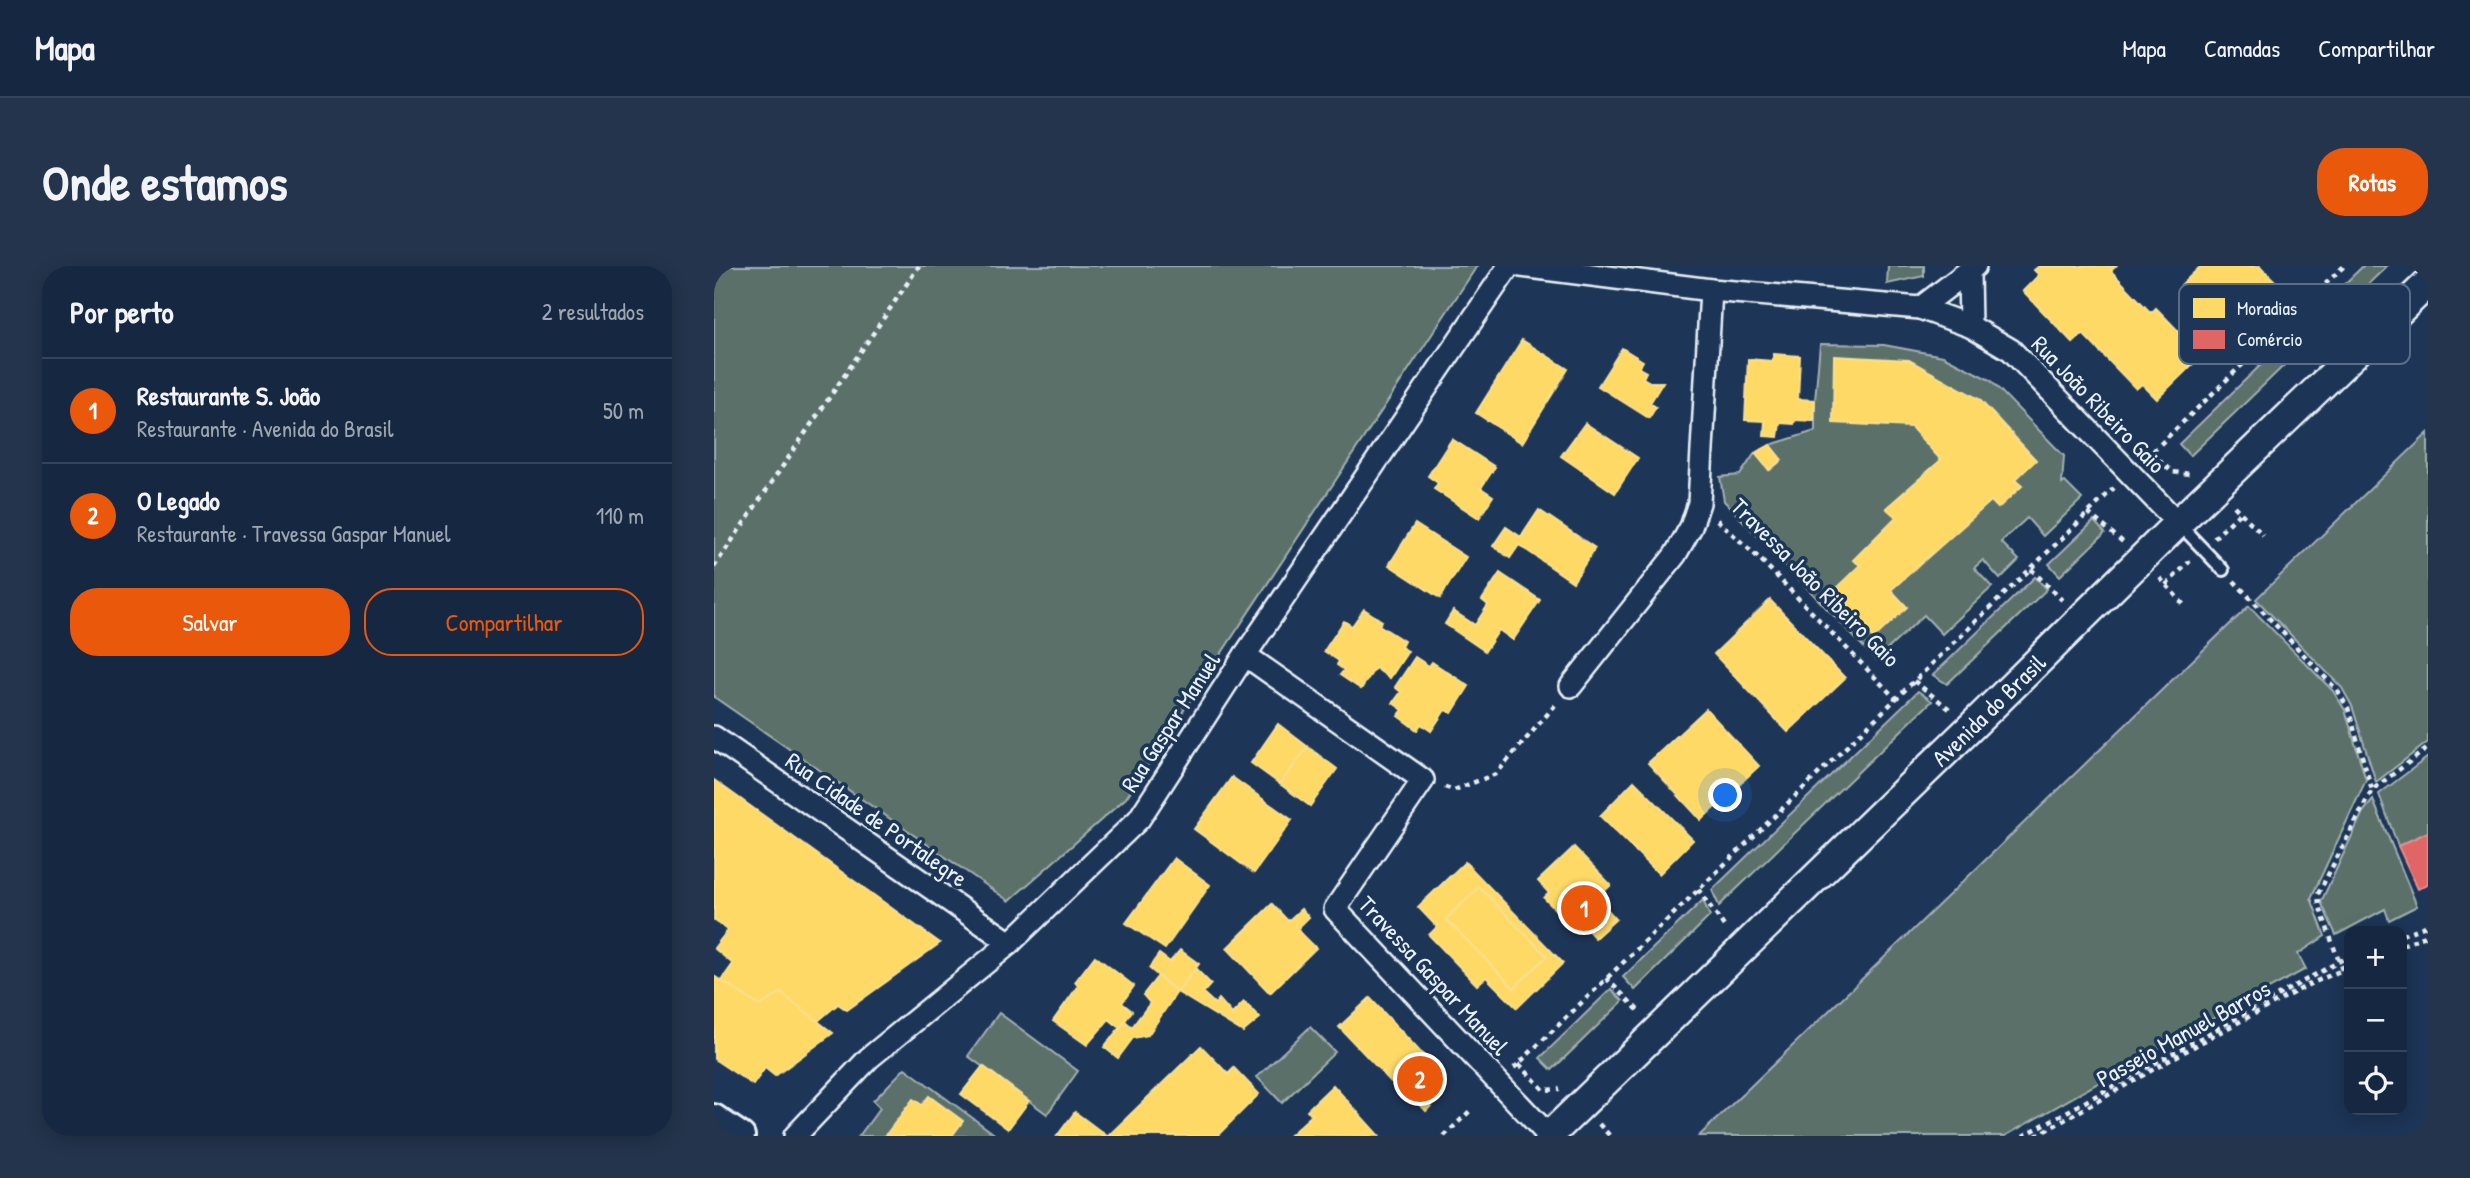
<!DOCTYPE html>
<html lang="pt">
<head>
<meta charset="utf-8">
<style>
	body { margin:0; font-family:"Patrick Hand",sans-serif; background:#23344c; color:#f1f3f6 }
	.controls { position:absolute; right:21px; bottom:21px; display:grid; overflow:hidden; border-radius:14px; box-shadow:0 4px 18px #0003 }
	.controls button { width:63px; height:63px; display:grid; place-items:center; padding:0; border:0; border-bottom:2px solid #35445a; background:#162841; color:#f1f3f6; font:35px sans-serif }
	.you { position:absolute; left:1012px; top:530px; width:24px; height:24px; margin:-18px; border:5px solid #fff; border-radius:50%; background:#1a73e8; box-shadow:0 0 0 10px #1a73e833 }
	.badge { display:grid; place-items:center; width:46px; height:46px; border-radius:50%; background:#ea580c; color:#fff; font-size:23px; font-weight:700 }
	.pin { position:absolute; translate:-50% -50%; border:4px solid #fff; box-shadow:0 2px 7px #0006 }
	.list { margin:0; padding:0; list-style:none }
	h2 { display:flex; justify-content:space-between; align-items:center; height:91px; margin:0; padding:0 28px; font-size:30px }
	h2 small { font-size:23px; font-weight:400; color:#9ea6b1 }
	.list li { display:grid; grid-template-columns:46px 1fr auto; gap:21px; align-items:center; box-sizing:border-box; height:105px; padding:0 28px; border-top:2px solid #35445a }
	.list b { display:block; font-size:26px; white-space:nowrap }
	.list p { margin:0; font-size:23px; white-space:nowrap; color:#9ea6b1 }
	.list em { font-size:23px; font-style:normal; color:#9ea6b1 }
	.actions { display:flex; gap:14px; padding:21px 28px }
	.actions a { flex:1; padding:16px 0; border:2px solid #ea580c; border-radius:28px; text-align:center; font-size:24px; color:#ea580c }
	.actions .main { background:#ea580c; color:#fff }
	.icon { flex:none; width:38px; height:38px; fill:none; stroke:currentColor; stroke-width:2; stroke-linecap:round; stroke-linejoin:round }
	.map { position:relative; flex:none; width:1714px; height:870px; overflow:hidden; border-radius:28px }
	header { display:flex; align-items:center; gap:42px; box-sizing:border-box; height:98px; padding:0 35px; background:#162841; border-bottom:2px solid #35445a }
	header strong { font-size:33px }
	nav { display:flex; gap:38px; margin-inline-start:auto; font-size:24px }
	.intro { display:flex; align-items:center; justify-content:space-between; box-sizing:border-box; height:168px; padding:0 42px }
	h1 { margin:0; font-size:49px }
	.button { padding:18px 32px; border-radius:28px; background:#ea580c; color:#fff; font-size:24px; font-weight:700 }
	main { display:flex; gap:42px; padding:0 42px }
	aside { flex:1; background:#162841; border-radius:28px; box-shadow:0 4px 18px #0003 }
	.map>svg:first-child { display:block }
</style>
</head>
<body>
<header>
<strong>Mapa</strong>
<nav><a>Mapa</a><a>Camadas</a><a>Compartilhar</a></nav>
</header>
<div class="intro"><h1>Onde estamos</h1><a class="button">Rotas</a></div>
<main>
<aside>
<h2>Por perto<small>2 resultados</small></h2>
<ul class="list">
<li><span class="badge">1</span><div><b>Restaurante S. João</b><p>Restaurante · Avenida do Brasil</p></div><em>50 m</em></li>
<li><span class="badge">2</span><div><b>O Legado</b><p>Restaurante · Travessa Gaspar Manuel</p></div><em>110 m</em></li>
</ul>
<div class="actions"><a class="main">Salvar</a><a>Compartilhar</a></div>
</aside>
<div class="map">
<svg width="1714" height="870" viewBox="0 0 1714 870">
	<rect width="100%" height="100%" fill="#1d3557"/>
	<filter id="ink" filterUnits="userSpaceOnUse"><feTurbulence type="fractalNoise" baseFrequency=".0143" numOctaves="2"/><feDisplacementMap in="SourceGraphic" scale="14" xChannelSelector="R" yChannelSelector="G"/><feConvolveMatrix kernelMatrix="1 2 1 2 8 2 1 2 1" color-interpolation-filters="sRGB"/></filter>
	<g filter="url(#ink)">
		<g fill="#5c706b" stroke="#a2b0b2" stroke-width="2">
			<path d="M0,0H763L412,532L295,635L0,431Z"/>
			<path d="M1174,0H1210V10L1173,18Z"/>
			<path d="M1649,0H1673L1476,190L1465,178Z"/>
			<path d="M1106,78L1170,79L1229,90L1276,114L1350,190L1348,218L1351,216L1368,233L1329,270L1313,252L1287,276L1305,294L1286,313L1269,294L1260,302L1278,321L1228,368L1210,349L1162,394L1010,235L1006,211L1026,209L1041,187L1056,204L1067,194L1056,179L1101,165V134Z"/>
			<path d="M1714,167V476L1662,516L1638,440L1628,422L1542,333Z"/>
			<path d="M1380,255L1391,267L1346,310L1335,298Z"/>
			<path d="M1321,311L1333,323L1233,418L1219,409Z"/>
			<path d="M1535,340L1619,425L1631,444L1652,514L1597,632L1611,670L1584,688L1592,703L1474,766L1291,870H985Z"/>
			<path d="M1204,425L1218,435L1005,640L998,624Z"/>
			<path d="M1714,491V566L1684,580L1665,528Z"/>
			<path d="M1659,534L1703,640L1675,654L1671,643L1622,669L1607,636L1649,546Z"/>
			<path d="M989,634L996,650L921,724L909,711Z"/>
			<path d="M897,723L909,735L838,804L826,792Z"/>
			<path d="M285,747L364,805L333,848L254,790Z"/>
			<path d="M596,761L621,786L568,837L543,811Z"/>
			<path d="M191,802L283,870H145L166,842L159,835Z"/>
		</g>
		<g fill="#ffd966" stroke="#f8e092" stroke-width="2">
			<path d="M1325,0H1402L1397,5L1437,47L1442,42L1474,75L1469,79L1483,94L1443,133L1428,118L1422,123L1369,68L1359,77L1309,25L1325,9L1320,4Z"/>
			<path d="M1487,0H1546L1565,19L1515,68L1467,19Z"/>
			<path d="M808,74L854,103L808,177L762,147Z"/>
			<path d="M908,82L929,95L925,102L932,106L929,112L936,116H949L936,137L942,141L935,152L884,120Z"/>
			<path d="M1059,88L1086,90L1084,133L1101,134L1100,155L1081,154L1080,158L1066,157L1064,171L1050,170L1051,155L1031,154L1034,93L1059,95Z"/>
			<path d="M1120,90L1195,94L1265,133L1322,194L1301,214L1308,220L1284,242L1277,235L1177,324L1193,341L1159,373L1117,327L1146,299L1139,294L1182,251L1172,242L1227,194L1197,161L1119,157Z"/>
			<path d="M871,157L924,192L901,227L847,190Z"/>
			<path d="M738,173L781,201L767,222L779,230L765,252L720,223L724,217L714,210Z"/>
			<path d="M1056,179L1068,194L1055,204L1041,187Z"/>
			<path d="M825,244L881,282L859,316L805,279L796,292L779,280L792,261L807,271Z"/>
			<path d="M701,258L752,291L726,332L675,299Z"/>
			<path d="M786,307L826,334L799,374L785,364L771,385L731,358L739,345L761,359L774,339L768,334Z"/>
			<path d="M1056,334L1131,412L1074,466L1000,388Z"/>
			<path d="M650,343L668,355L665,359L690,375L687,381L694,385L676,412L661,402L647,423L626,409L630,404L623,399L625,395L610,385L630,355L638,360Z"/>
			<path d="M701,391L715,400L718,396L755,420L738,447L731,444L717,465L707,458L703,464L684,450L689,444L679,437L687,426L681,421Z"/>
			<path d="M992,443L1045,500L987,554L934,497Z"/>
			<path d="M564,458L594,481L566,518L537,497Z"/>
			<path d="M594,481L623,503L596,540L566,518Z"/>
			<path d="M518,511L578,554L540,607L480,563Z"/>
			<path d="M0,514L226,677L133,744L124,738L104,755L67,727L46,740L7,715L19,698L0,682L14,664L0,654Z"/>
			<path d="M920,515L979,574L945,608L886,550Z"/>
			<path d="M860,581L897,619L883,632L902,653L881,672L870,660L863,666L830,632L835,627L824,615Z"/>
			<path d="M460,592L496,619L451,683L412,657Z"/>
			<path d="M751,596L849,697L803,742L772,711L763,719L715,669L723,661L704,641Z"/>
			<path d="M765,621L833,690L800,722L732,653Z"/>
			<path d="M558,638L574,655L587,643L595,651L583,663L602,682L556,727L513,682Z"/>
			<path d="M466,684L485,698L463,726L435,702L445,688L456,696Z"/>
			<path d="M381,690L420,720L408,737L418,745L411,755L406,762L395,753L373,779L339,755L364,720L361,716Z"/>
			<path d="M482,703L497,718L489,727L501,738L505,733L518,748L530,736L546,752L529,766L463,726Z"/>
			<path d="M0,710L46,740L67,727L119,767L61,810L51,802L39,819L0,793Z"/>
			<path d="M444,710L463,726L434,769L419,772L404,792L390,781L411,755L418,761L436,737L429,729Z"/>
			<path d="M656,732L726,807L730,815L731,822L727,830L712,845L682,812L677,816L625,761Z"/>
			<path d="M487,780L514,808L520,802L545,828L503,870H394Z"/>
			<path d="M269,800L315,835L294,863L247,828Z"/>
			<path d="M619,819L665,870L576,869L598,849L593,844Z"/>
			<path d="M215,830L249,855L238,870H171L199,833L208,839Z"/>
			<path d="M361,846L393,870H343Z"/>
		</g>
		<path fill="#e06666" stroke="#e29092" stroke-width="2" d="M1714,566V618L1704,623L1684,580Z"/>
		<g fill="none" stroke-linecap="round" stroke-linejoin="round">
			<defs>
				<path id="service" d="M1465,258L1509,304"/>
				<g id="minor">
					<path d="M807,0L997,24L1206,42L1256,60L1297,84L1464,257"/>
					<path d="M1255,5L1256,60"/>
					<path d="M1206,42L1261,0"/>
					<path d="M531,389L709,514L621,643L835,870"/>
					<path d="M857,420L961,289L977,261L985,237L997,24"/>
					<path d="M0,471L296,677"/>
					<path d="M81,870L155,792L296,677L425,553L531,389L795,0"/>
				</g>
				<path id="tertiary" d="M0,851L28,870"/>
				<g id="secondary">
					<path id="s1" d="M835,870L1255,463L1464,257L1714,17"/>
				</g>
			</defs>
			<use href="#service" stroke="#e8f1f8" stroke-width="16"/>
			<use href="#minor" stroke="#e8f1f8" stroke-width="26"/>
			<use href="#tertiary" stroke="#e8f1f8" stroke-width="30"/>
			<use href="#secondary" stroke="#e8f1f8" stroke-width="33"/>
			<g stroke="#e8f1f8" stroke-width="4.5" stroke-dasharray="5 5" stroke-linecap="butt">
				<path d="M1437,187L1458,206L1476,208"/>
				<path d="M1432,192L1630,0"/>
				<path d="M1520,240L1549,269"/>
				<path d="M1374,247L1410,277"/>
				<path d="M1003,254L1047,294L1182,433"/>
				<path d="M1500,272L1527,246"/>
				<path d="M0,301L205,0"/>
				<path d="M1317,303L1348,334"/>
				<path d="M1446,312L1471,340"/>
				<path d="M1520,315L1623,424L1634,442L1658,524"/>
				<path d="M1452,319L1476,295"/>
				<path d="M1200,415L1238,445"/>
				<path d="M731,521L740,524L782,508L843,437"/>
				<path d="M984,623L1012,663"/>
				<path d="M1688,669L1714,659"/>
				<path d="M1688,679L1714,669"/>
				<path d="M1628,704L1605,639L1604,628L1658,524L1714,482"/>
				<path d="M892,712L926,746"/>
				<path d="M805,798L830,824L846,823"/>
				<path d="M800,802L1400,222"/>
				<path d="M885,858L896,870"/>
				<path d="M730,870L756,845"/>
				<path d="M1309,870L1635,690"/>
				<path d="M1322,870L1486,777L1594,719L1635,701"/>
			</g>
			<use href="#service" stroke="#1d3557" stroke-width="10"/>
			<use href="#minor" stroke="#1d3557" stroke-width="21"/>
			<use href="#tertiary" stroke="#1d3557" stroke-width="24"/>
			<use href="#secondary" stroke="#1d3557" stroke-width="28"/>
		</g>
	</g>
	<g text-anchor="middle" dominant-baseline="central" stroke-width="7" stroke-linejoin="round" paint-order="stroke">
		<g font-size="24" fill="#e8f1f8" stroke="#1d3557">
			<text transform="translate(1385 138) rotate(46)">Rua João Ribeiro Gaio</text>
			<text transform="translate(1102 316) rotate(45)">Travessa João Ribeiro Gaio</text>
			<text stroke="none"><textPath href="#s1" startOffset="612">Avenida do Brasil</textPath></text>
			<text transform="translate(456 456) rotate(-57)">Rua Gaspar Manuel</text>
			<text transform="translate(163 553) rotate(35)">Rua Cidade de Portalegre</text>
			<text transform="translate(720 709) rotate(47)">Travessa Gaspar Manuel</text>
			<text transform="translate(1469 767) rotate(-29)">Passeio Manuel Barros</text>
		</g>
	</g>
	<rect x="1465" y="18" width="231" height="80" rx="10" fill="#1d3557" stroke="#5a6d87" stroke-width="2"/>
	<rect x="1479" y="32" width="32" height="20" fill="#ffd966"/>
	<rect x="1479" y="64" width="32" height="19" fill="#e06666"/>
	<g font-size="19" fill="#e8f1f8">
		<text x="1523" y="49">Moradias</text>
		<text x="1523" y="80">Comércio</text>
	</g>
</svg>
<div class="controls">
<button>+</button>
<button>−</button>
<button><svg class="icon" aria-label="locate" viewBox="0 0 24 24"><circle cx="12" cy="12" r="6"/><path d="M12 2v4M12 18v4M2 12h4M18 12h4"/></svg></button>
</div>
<div class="you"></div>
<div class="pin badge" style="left:870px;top:642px">1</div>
<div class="pin badge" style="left:706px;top:813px">2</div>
</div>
</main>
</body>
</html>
